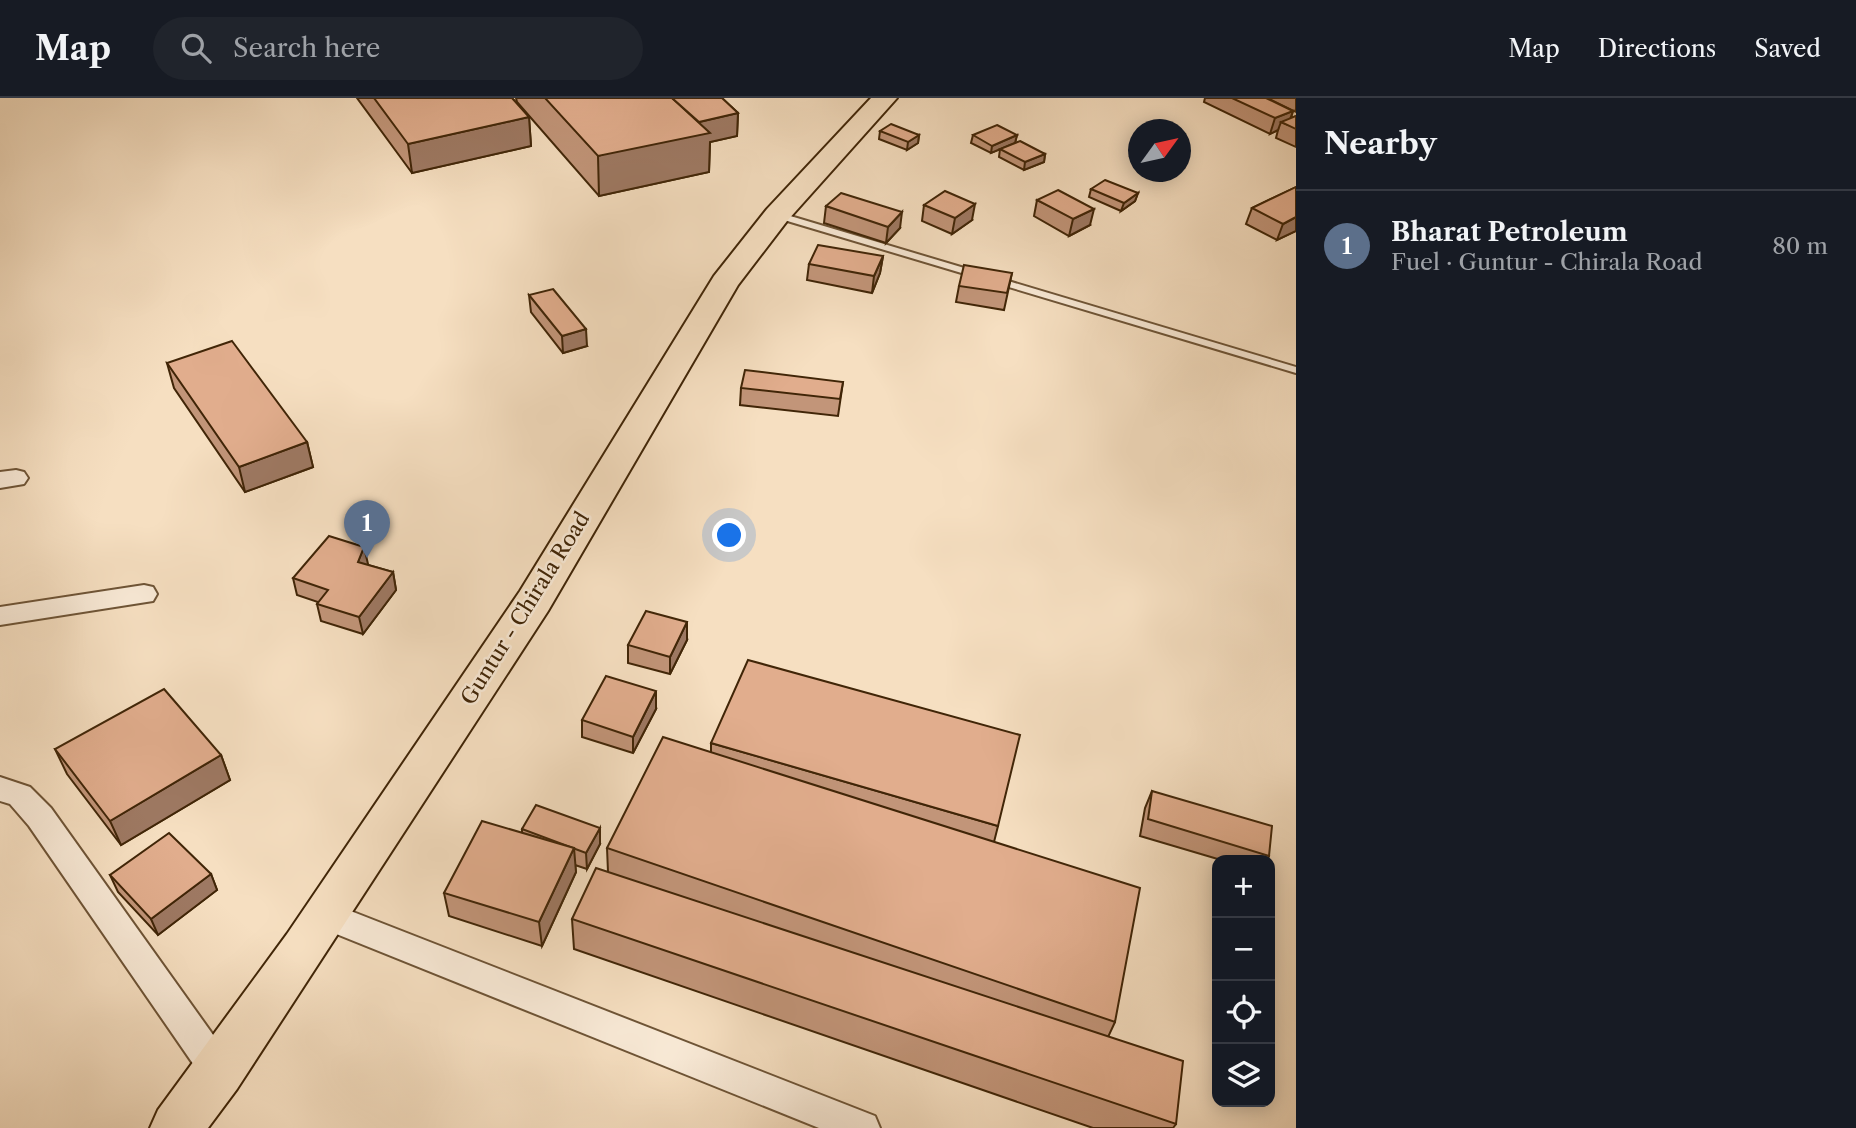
<!DOCTYPE html>
<html lang="en">
<head>
<meta charset="utf-8">
<style>
	body { margin:0; font-family:"Libre Caslon Text",serif; background:#20242c; color:#f1f3f6 }
	.controls { position:absolute; right:21px; bottom:21px; display:grid; overflow:hidden; border-radius:14px; box-shadow:0 4px 18px #0003 }
	.controls button { width:63px; height:63px; display:grid; place-items:center; padding:0; border:0; border-bottom:2px solid #363941; background:#171b24; color:#f1f3f6; font:35px sans-serif }
	.compass { position:absolute; left:1128px; top:21px; width:63px; height:63px; border-radius:50%; background:#171b24; box-shadow:0 4px 18px #0003; rotate:57deg }
	.you { position:absolute; left:730px; top:438px; width:24px; height:24px; margin:-18px; border:5px solid #fff; border-radius:50%; background:#1a73e8; box-shadow:0 0 0 10px #1a73e833 }
	.badge { display:grid; place-items:center; width:46px; height:46px; border-radius:50%; background:#0f766e; color:#fff; font-size:23px; font-weight:700 }
	.pin { position:absolute; translate:-50% -58px; filter:drop-shadow(0 2px 4px #0008) }
	.pin::after { content:''; position:absolute; top:37px; width:24px; height:21px; background:inherit; clip-path:polygon(0 0,100% 0,50% 100%) }
	.list { margin:0; padding:0; list-style:none }
	h2 { display:flex; justify-content:space-between; align-items:center; height:91px; margin:0; padding:0 28px; font-size:30px }
	h2 small { font-size:23px; font-weight:400; color:#9ea1a6 }
	.list li { display:grid; grid-template-columns:46px 1fr auto; gap:21px; align-items:center; box-sizing:border-box; height:112px; padding:0 28px; border-top:2px solid #363941 }
	.list b { display:block; font-size:26px; white-space:nowrap }
	.list p { margin:0; font-size:23px; white-space:nowrap; color:#9ea1a6 }
	.list em { font-size:23px; font-style:normal; color:#9ea1a6 }
	.icon { flex:none; width:38px; height:38px; fill:none; stroke:currentColor; stroke-width:2; stroke-linecap:round; stroke-linejoin:round }
	.map { position:relative; flex:none; width:1296px; height:1030px; overflow:hidden }
	header { display:flex; align-items:center; gap:42px; box-sizing:border-box; height:98px; padding:0 35px; background:#171b24; border-bottom:2px solid #363941 }
	header strong { font-size:33px }
	nav { display:flex; gap:38px; margin-inline-start:auto; font-size:24px }
	.search { width:490px; height:63px; background:#20242c; display:flex; align-items:center; gap:18px; box-sizing:border-box; padding:0 24px; border-radius:38px; color:#9ea1a6; font-size:26px }
	main { display:flex }
	aside { flex:1; background:#171b24 }
	.map>svg:first-child { display:block }
</style>
</head>
<body>
<header>
<strong>Map</strong>
<div class="search"><svg class="icon" aria-label="search" viewBox="0 0 24 24"><circle cx="10" cy="10" r="6"/><path d="M15 15l6 6"/></svg>Search here</div>
<nav><a>Map</a><a>Directions</a><a>Saved</a></nav>
</header>
<main>
<div class="map">
<svg width="1296" height="1030" viewBox="0 0 1296 1030">
	<rect width="100%" height="100%" fill="#f6dfc1"/>
	<filter id="stains"><feTurbulence type="fractalNoise" baseFrequency=".00286" numOctaves="4"/><feColorMatrix values="0 0 0 0 .2 0 0 0 0 .09 0 0 0 0 .02 0 0 0 .5 -.17"/></filter>
	<radialGradient id="worn" r=".72"><stop offset=".6" stop-color="#630" stop-opacity="0"/><stop offset="1" stop-color="#630" stop-opacity=".3"/></radialGradient>
	<g fill="none" stroke-linecap="round" stroke-linejoin="round">
		<defs>
			<g id="lane">
				<path d="M777,114L981,175L983,177L978,180L975,179L774,119V115Z"/>
				<path d="M995,179L1296,269V275L992,184L990,182Z"/>
			</g>
			<g id="street">
				<path d="M16,372L24,374L28,380L24,386L0,390V374Z"/>
				<path d="M144,487L153,489L157,496L153,503L0,527V509Z"/>
				<path d="M0,679L30,689L51,710L231,962L236,974L231,986L219,990L207,986L29,728L10,706L0,703Z"/>
				<path d="M325,803L875,1018L880,1030H819L314,827L309,817L314,807Z"/>
			</g>
			<path id="primary" d="M871,0H897L787,123L738,187L548,513L237,991L208,1030H150L158,1012L287,836L520,493L714,178L767,111Z"/>
		</defs>
		<use href="#lane" stroke="#6e5436" stroke-width="4"/>
		<use href="#street" stroke="#6e5436" stroke-width="4"/>
		<use href="#primary" stroke="#402507" stroke-width="4"/>
		<use href="#lane" fill="#f9ead7" fill-rule="evenodd"/>
		<use href="#street" fill="#f9ead7" fill-rule="evenodd"/>
		<use href="#primary" fill="#f6dfc1" fill-rule="evenodd"/>
	</g>
	<g fill="#c29579" stroke="#402507" stroke-width="2">
		<path d="M357,0H512L529,19L531,48L412,75Z"/>
		<path d="M516,0H722L738,15L737,38L710,44L709,74L599,98L517,4Z"/>
		<path d="M1205,0H1266L1293,13L1291,20L1296,18V49L1276,40L1278,32L1270,36L1204,4Z"/>
		<path d="M1267,0H1296V14Z"/>
		<path d="M880,33L919,37L918,45L907,52L879,41Z"/>
		<path d="M973,37H1017L1015,45L1045,56L1044,64L1024,72L999,59L1000,51L991,55L971,45Z"/>
		<path d="M1296,89V133L1277,142L1246,126L1252,110Z"/>
		<path d="M1091,91L1138,95L1135,103L1121,113L1089,99Z"/>
		<path d="M1037,102L1090,127L1069,138L1034,118Z"/>
		<path d="M924,107L972,122L952,136L922,123Z"/>
		<path d="M826,108L900,130L886,145L824,125Z"/>
		<path d="M883,158L880,175L872,195L807,182L809,166Z"/>
		<path d="M1012,175L1004,212L956,204L959,188Z"/>
		<path d="M529,197L587,248L563,255L531,214Z"/>
		<path d="M167,265L307,344L313,369L245,394L174,290Z"/>
		<path d="M843,284L838,318L740,307L741,290Z"/>
		<path d="M368,467L393,474L396,492L363,536L321,523L317,506L318,504L297,497L293,480Z"/>
		<path d="M687,542L670,576L628,565V547Z"/>
		<path d="M656,611L633,655L582,639V622Z"/>
		<path d="M711,645L998,728L994,744L1115,924L1108,939L1176,1026L1173,1030H1093L574,851L572,821L608,774L607,750L711,654Z"/>
		<path d="M55,651L221,657L230,682L121,747L67,676Z"/>
		<path d="M1152,693L1269,758L1267,762H1221L1140,738L1145,710Z"/>
		<path d="M522,731L600,746L587,771L575,767L576,774L542,848L449,818L444,795L522,735Z"/>
		<path d="M211,776L217,792L158,837L118,794L110,777Z"/>
	</g>
	<g fill="#9e7963" stroke="#402507" stroke-width="2">
		<path d="M1293,13L1288,27L1281,24L1278,32L1270,36L1275,20Z"/>
		<path d="M738,15L737,38L710,44L709,74L599,98L598,58L691,26Z"/>
		<path d="M529,19L531,48L412,75L408,46Z"/>
		<path d="M919,37L918,45L907,52L908,44Z"/>
		<path d="M1017,37L1015,45L991,55L992,48Z"/>
		<path d="M1045,56L1044,64L1024,72L1025,64Z"/>
		<path d="M1138,95L1135,103L1121,113L1124,105Z"/>
		<path d="M975,106L972,122L952,136L955,120Z"/>
		<path d="M1094,111L1090,127L1069,138L1073,121Z"/>
		<path d="M902,114L900,130L886,145L888,129Z"/>
		<path d="M1296,119V133L1277,142L1283,126Z"/>
		<path d="M883,158L880,175L872,195L874,178Z"/>
		<path d="M586,231L587,248L563,255L562,238Z"/>
		<path d="M307,344L313,369L245,394L239,369Z"/>
		<path d="M364,449L368,466L362,481L358,464Z"/>
		<path d="M393,474L396,492L363,536L359,519Z"/>
		<path d="M687,524V542L670,576V559Z"/>
		<path d="M656,593V611L633,655V639Z"/>
		<path d="M221,657L230,682L121,747L110,723Z"/>
		<path d="M600,730V746L587,771L586,755Z"/>
		<path d="M574,750L576,774L542,848L539,824Z"/>
		<path d="M211,776L217,792L158,837L151,821Z"/>
	</g>
	<g fill="#e1ad8d" stroke="#402507" stroke-width="2">
		<path d="M374,0H512L529,19L408,46Z"/>
		<path d="M545,0H672L710,35L598,58Z"/>
		<path d="M672,0H722L738,15L699,24Z"/>
		<path d="M1232,0H1266L1293,13L1275,20Z"/>
		<path d="M1296,18V31L1281,24Z"/>
		<path d="M891,26L919,37L908,44L880,33Z"/>
		<path d="M997,27L1017,37L992,48L973,37Z"/>
		<path d="M1020,43L1045,56L1025,64L1000,51Z"/>
		<path d="M1105,82L1138,95L1124,105L1091,91Z"/>
		<path d="M1296,89V119L1283,126L1252,110Z"/>
		<path d="M1058,92L1094,111L1073,121L1037,102Z"/>
		<path d="M945,93L975,106L955,120L924,107Z"/>
		<path d="M841,95L902,114L888,129L826,108Z"/>
		<path d="M818,147L883,158L874,178L809,166Z"/>
		<path d="M964,167L1012,175L1007,195L959,188Z"/>
		<path d="M553,191L586,231L562,238L529,197Z"/>
		<path d="M232,243L307,344L239,369L167,265Z"/>
		<path d="M745,272L843,284L840,301L741,290Z"/>
		<path d="M329,438L364,449L358,464L393,474L359,519L317,506L328,492L293,480Z"/>
		<path d="M646,513L687,524L670,559L628,547Z"/>
		<path d="M748,562L1020,637L998,728L711,645Z"/>
		<path d="M606,578L656,593L633,639L582,622Z"/>
		<path d="M164,591L221,657L110,723L55,651Z"/>
		<path d="M663,639L1140,790L1115,924L607,750Z"/>
		<path d="M1152,693L1272,728L1269,758L1148,721Z"/>
		<path d="M536,707L600,730L586,755L522,731Z"/>
		<path d="M482,723L574,750L539,824L444,795Z"/>
		<path d="M169,735L211,776L151,821L110,777Z"/>
		<path d="M596,770L1183,963L1176,1026L572,821Z"/>
	</g>
	<g text-anchor="middle" dominant-baseline="central" stroke-width="5" stroke-linejoin="round" paint-order="stroke">
		<g font-size="21" fill="#402507" stroke="#f9ead7">
			<text transform="translate(525 510) rotate(-58)">Guntur - Chirala Road</text>
		</g>
	</g>
	<rect width="100%" height="100%" filter="url(#stains)"/>
	<rect width="100%" height="100%" fill="url(#worn)"/>
</svg>
<div class="controls">
<button>+</button>
<button>−</button>
<button><svg class="icon" aria-label="locate" viewBox="0 0 24 24"><circle cx="12" cy="12" r="6"/><path d="M12 2v4M12 18v4M2 12h4M18 12h4"/></svg></button>
<button><svg class="icon" aria-label="layers" viewBox="0 0 24 24"><path d="M12 4l9 5-9 5-9-5zM3 14l9 5 9-5"/></svg></button>
</div>
<svg class="compass" viewBox="-18 -18 36 36"><path d="M0-13l5 13h-10z" fill="#e53935"/><path d="M0 13l5-13h-10z" fill="#9ea1a6"/></svg>
<div class="you"></div>
<div class="pin badge" style="left:367px;top:460px;background:#5c6f8a">1</div>
</div>
<aside>
<h2>Nearby<small></small></h2>
<ul class="list">
<li><span class="badge" style="background:#5c6f8a">1</span><div><b>Bharat Petroleum</b><p>Fuel · Guntur - Chirala Road</p></div><em>80 m</em></li>
</ul>
</aside>
</main>
</body>
</html>
